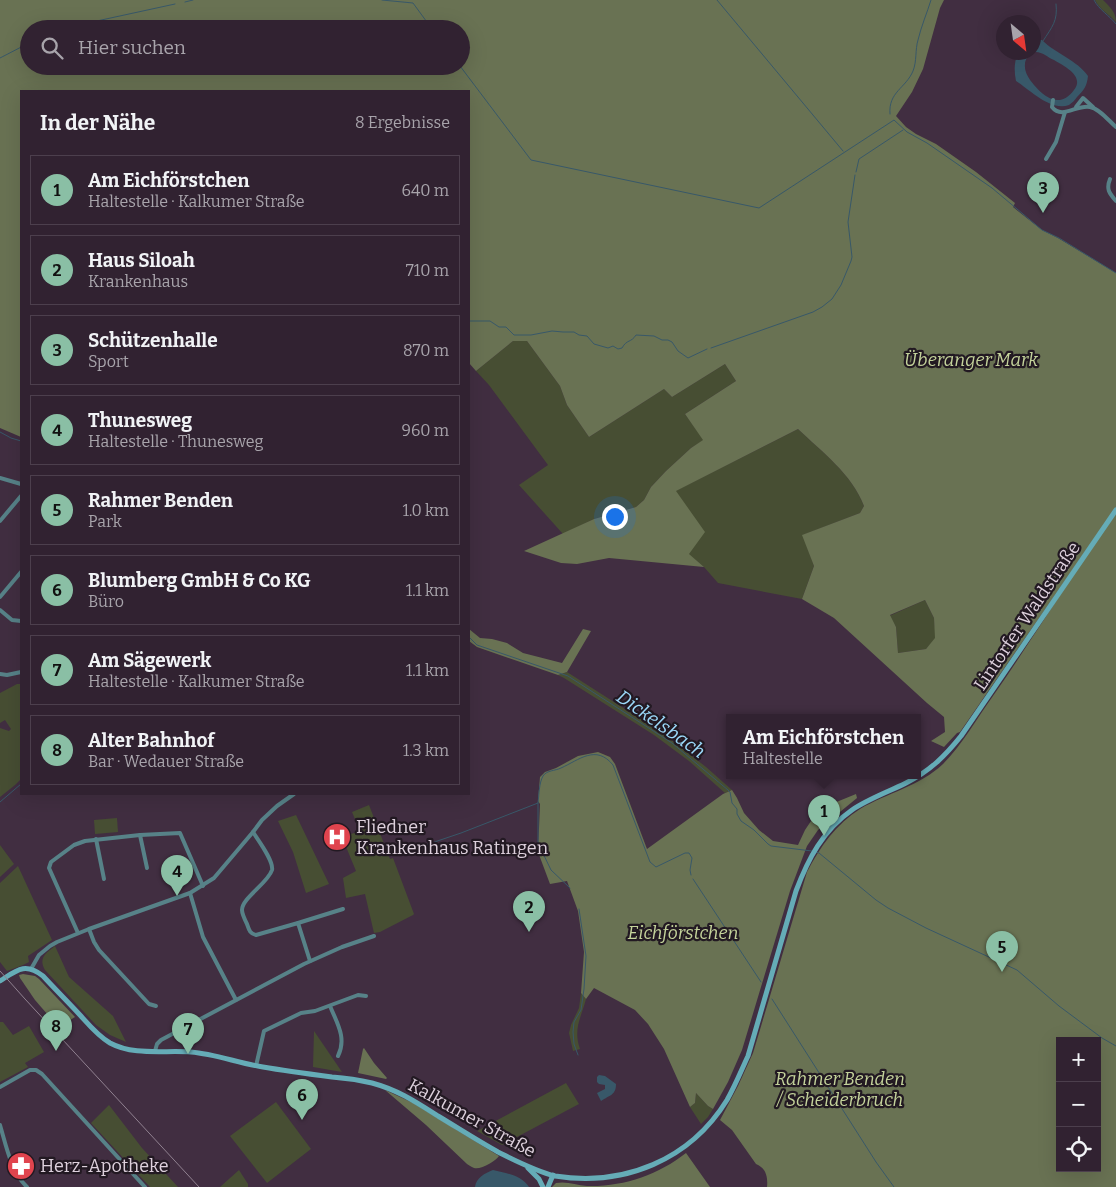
<!DOCTYPE html>
<html lang="de">
<head>
<meta charset="utf-8">
<style>
	body { margin:0; font-family:Bitter,serif; background:#3d2f3d; color:#f1f3f6 }
	.controls { position:absolute; right:15px; bottom:15px; display:grid; overflow:hidden; border-radius:0px; box-shadow:0 5px 20px #0002 }
	.controls button { width:45px; height:45px; display:grid; place-items:center; padding:0; border:0; border-bottom:1px solid #4c3f4d; background:#312231; color:#f1f3f6; font:25px sans-serif }
	.compass { position:absolute; left:996px; top:15px; width:45px; height:45px; border-radius:50%; background:#312231; box-shadow:0 5px 20px #0002; rotate:151deg }
	.you { position:absolute; left:614px; top:516px; width:18px; height:18px; margin:-12px; border:4px solid #fff; border-radius:50%; background:#1a73e8; box-shadow:0 0 0 8px #1a73e833 }
	.badge { display:grid; place-items:center; width:32px; height:32px; border-radius:50%; background:#8abfa5; color:#111; font-size:16px; font-weight:700 }
	.pin { position:absolute; translate:-50% -41px; filter:drop-shadow(0 1px 2px #0008) }
	.pin::after { content:''; position:absolute; top:26px; width:18px; height:15px; background:inherit; clip-path:polygon(0 0,100% 0,50% 100%) }
	.popup { position:absolute; left:726px; top:714px; width:195px; height:65px; box-sizing:border-box; display:grid; place-content:center; border-radius:0px; background:#312231; filter:drop-shadow(0 1px 4px #0005); font-size:16px; white-space:nowrap; color:#a8a4ab }
	.popup b { font-size:19px; color:#f1f3f6 }
	.popup::after { content:''; position:absolute; left:50%; top:100%; margin-left:-10px; border:10px solid transparent; border-top-color:#312231 }
	.list { margin:0; padding:0; list-style:none }
	h2 { display:flex; justify-content:space-between; align-items:center; height:65px; margin:0; padding:0 20px; font-size:21px }
	h2 small { font-size:16px; font-weight:400; color:#a8a4ab }
	.list li { display:grid; grid-template-columns:32px 1fr auto; gap:15px; align-items:center; box-sizing:border-box; height:70px; margin:0 10px 10px; padding:0 10px; border:1px solid #4c3f4d; border-radius:0px }
	.list b { display:block; font-size:19px; white-space:nowrap }
	.list p { margin:0; font-size:16px; white-space:nowrap; color:#a8a4ab }
	.list em { font-size:16px; font-style:normal; color:#a8a4ab }
	.icon { flex:none; width:28px; height:28px; fill:none; stroke:currentColor; stroke-width:2; stroke-linecap:round; stroke-linejoin:round }
	.map { position:relative; flex:none; width:1116px; height:1187px; overflow:hidden }
	.search { position:absolute; background:#312231; box-shadow:0 5px 20px #0002; left:20px; top:20px; width:450px; height:55px; display:flex; align-items:center; gap:12px; box-sizing:border-box; padding:0 18px; border-radius:28px; color:#a8a4ab; font-size:19px }
	.panel { position:absolute; background:#312231; box-shadow:0 5px 20px #0002; left:20px; top:90px; width:450px; height:705px; border-radius:0px }
	.map>svg:first-child { display:block }
</style>
</head>
<body>
<div class="map">
<svg width="1116" height="1187" viewBox="0 0 1116 1187">
	<rect width="100%" height="100%" fill="#412e41"/>
	<g fill="#474e33">
		<path d="M1095,0H1103C1110,7 1116,12 1116,22C1109,14 1100,10 1095,0Z"/>
		<path d="M513,341H527L560,386L567,405L589,437L664,389L672,397L725,364L736,381L685,414L704,440L691,448L666,471L651,487L644,500L636,507L594,519L563,534L519,485L548,465L489,385L476,371Z"/>
		<path d="M798,429C822,452 852,474 864,506L860,513L803,535L814,566L802,599L718,583L704,567L688,554L675,491Z"/>
		<path d="M925,600L934,618L936,638L926,649L898,653L896,627L889,616Z"/>
		<path d="M567,672L661,732L706,767L732,790L725,793L689,761L654,735L564,678L558,675Z"/>
		<path d="M17,684H21V779L15,785L0,797V728L9,731L11,729L5,720L0,723V693Z"/>
		<path d="M369,805L390,859L393,858L414,914L413,915L380,932L374,933L365,894L346,898L343,878L356,871L342,837L360,831L352,812Z"/>
		<path d="M296,815L329,884L306,893L293,852L278,821Z"/>
		<path d="M117,818L118,832L95,834L94,820Z"/>
		<path d="M0,845L14,864L0,877Z"/>
		<path d="M18,866L52,940L28,956L29,962L23,965L7,971L0,962V883Z"/>
		<path d="M55,946L69,977L113,1016L126,1042L110,1035L96,1025L45,970C38,958 46,953 55,946Z"/>
		<path d="M581,993L586,999C581,1018 573,1029 580,1049L573,1051L569,1033L571,1025L579,1008Z"/>
		<path d="M0,1022H3L13,1035L29,1026L44,1052L25,1063L28,1067L0,1082Z"/>
		<path d="M314,1031L342,1072L313,1067Z"/>
		<path d="M566,1083L579,1104L502,1145L477,1131Z"/>
		<path d="M696,1093L708,1106L713,1109L708,1117L701,1124L690,1107L695,1103Z"/>
		<path d="M276,1102L311,1149L267,1183L230,1136Z"/>
		<path d="M109,1105L142,1148L178,1187H150L91,1123Z"/>
		<path d="M239,1170L248,1184V1187H220Z"/>
	</g>
	<g fill="#697253" fill-rule="evenodd">
		<path d="M0,0H944L940,8L923,69L912,92L896,116L906,127L916,134L936,144L976,172L1015,203L1013,207L1042,230L1058,238L1116,273V507L960,732L957,733L944,747L931,741L945,732L944,717L927,703L834,618L802,599L814,566L802,535L860,513L864,506C852,474 822,452 798,429L676,491L705,532L689,554L704,567L609,558L577,564L561,563L524,551L594,519L636,507L644,500L651,487L666,471L691,448L703,440L685,414L736,381L725,364L672,397L664,389L589,437L567,405L560,386L527,341H513L476,371L469,363V91H21V437L0,428ZM29,29H461V66H29ZM925,600L934,618L935,638L926,649L898,653L896,627L890,615Z"/>
		<path d="M1116,514V1187H767C768,1177 766,1168 756,1164L732,1130L720,1120L738,1086L753,1053L807,872C820,847 836,824 860,809C887,793 920,786 943,764C962,745 977,718 993,696C1035,636 1072,573 1116,514ZM1060,1041H1097V1168H1060Z"/>
		<path d="M469,629L480,638L492,639L507,643L523,653L562,663L583,629L591,631L567,672L558,675L477,647L469,641Z"/>
		<path d="M598,752L610,757L615,764L647,849L723,794L732,790L737,798L744,813L759,830L773,841L798,845L805,830L817,812L813,804L818,799L834,803L856,794L857,798L818,830L807,846L790,891L742,1050L728,1082L713,1109L708,1106L696,1093L695,1103L690,1107L664,1049L648,1024L635,1010L594,988L586,999L581,993L584,952L578,911L567,881L550,884L538,852L540,804L538,801L540,777L545,772L556,768L578,756Z"/>
		<path d="M23,974L35,976L39,979L75,1017L67,1022L48,1015L35,1000L20,978L19,975Z"/>
		<path d="M364,1048L374,1063L387,1078L386,1079L358,1073L363,1049Z"/>
		<path d="M385,1090L413,1103L499,1156C496,1161 481,1170 474,1168C471,1167 469,1165 467,1164L426,1125Z"/>
		<path d="M686,1153L710,1187H552L556,1183C567,1181 576,1185 587,1186C623,1187 658,1175 686,1153Z"/>
	</g>
	<g fill="#385869">
		<path d="M1038,40H1042C1056,54 1077,60 1088,76C1087,86 1084,90 1077,97C1075,100 1072,103 1069,105C1051,112 1029,89 1016,81C1014,71 1014,62 1018,53L1033,52C1029,55 1025,59 1025,64C1024,72 1029,79 1034,85C1046,99 1061,108 1074,90C1085,76 1064,66 1054,60C1047,57 1042,51 1034,52V42Z"/>
		<path d="M599,1075L605,1076L616,1084C616,1095 610,1095 601,1101L597,1093L605,1089V1085L599,1084L597,1082V1077Z"/>
		<path d="M493,1170C506,1173 521,1175 529,1187H475C476,1178 485,1173 493,1170Z"/>
	</g>
	<g fill="none" stroke-linecap="round" stroke-linejoin="round">
		<g stroke="#385869" stroke-width="1">
			<path d="M382,0L413,3L432,29"/>
			<path d="M717,0L843,151"/>
			<path d="M1094,0C1099,10 1109,15 1116,24"/>
			<path d="M185,2L193,0"/>
			<path d="M60,29L175,4"/>
			<path d="M1043,41C1052,27 1058,21 1056,4"/>
			<path d="M0,58L29,43"/>
			<path d="M460,66L531,160L759,208L894,120L907,132L927,143L992,188L1042,230L1059,238L1116,273"/>
			<path d="M890,114C888,92 906,88 913,71C917,61 915,50 918,40C921,27 927,13 931,0"/>
			<path d="M856,172L859,159L903,130"/>
			<path d="M469,321H490L499,327H506L514,335H531L552,331L563,332H574L579,335L587,336L594,344L608,348L613,346L618,349L622,348C627,339 631,343 636,335L654,336L662,340H668L672,342L678,351L688,358L707,349"/>
			<path d="M711,348L813,312L822,307L832,299L841,285L851,261L852,257L848,222L855,175"/>
			<path d="M0,432L11,438L21,441"/>
			<path d="M469,637L477,645L568,676L672,743L728,790L730,792L732,803L737,809V814L741,821L754,830L768,844L771,846L812,851"/>
			<path d="M0,802L21,784"/>
			<path d="M538,803V843L551,870L570,888"/>
			<path d="M816,852L819,853L876,900L888,908L926,928L1017,970L1059,1006L1102,1038L1116,1046"/>
			<path d="M399,854L461,833L538,803C539,795 539,783 543,776C547,770 555,771 561,768C579,760 596,744 613,765L650,862L656,867L685,853H689L692,858L690,870L691,875"/>
			<path d="M693,879L761,982"/>
			<path d="M772,999L876,1162L894,1187"/>
			<path d="M578,1055L574,1044L573,1032L574,1022L581,1010L584,989L586,956L579,909"/>
		</g>
		<g stroke="#578288" stroke-width="4">
			<path d="M1053,100L1052,107C1062,120 1077,104 1090,107C1100,109 1109,121 1116,127"/>
			<path d="M1076,107L1083,98L1093,107"/>
			<path d="M1046,159L1056,142L1065,112"/>
			<path d="M1110,179C1106,189 1109,193 1116,201"/>
			<path d="M0,478L21,484"/>
			<path d="M0,521L21,496"/>
			<path d="M0,597L21,572"/>
			<path d="M0,610L12,620L21,621"/>
			<path d="M0,674L7,675L21,672"/>
			<path d="M253,832C258,840 274,861 272,870C268,883 242,898 242,910C242,914 245,920 247,924C249,930 250,934 256,935L298,923L310,961"/>
			<path d="M140,835L147,868"/>
			<path d="M96,839L104,879"/>
			<path d="M190,893L203,937L236,1000"/>
			<path d="M298,923L343,909"/>
			<path d="M89,929L94,942L99,950L149,1004L156,1006"/>
			<path d="M78,933L49,868L51,862L74,845L85,841L140,835L180,833L203,886"/>
			<path d="M31,969L39,955L50,946L57,942L89,929L190,893L214,878L253,832L262,820L277,806L294,794"/>
			<path d="M330,1006C337,1023 347,1038 338,1056"/>
			<path d="M155,1051L157,1044L161,1040L304,964L342,947L374,936"/>
			<path d="M256,1066L264,1031L301,1013L315,1011L358,995L366,996"/>
			<path d="M0,1087L30,1070H36L42,1074L145,1187"/>
			<path d="M0,1125C6,1145 11,1172 27,1187"/>
		</g>
		<g stroke="#65acb7" stroke-width="5">
			<path d="M0,981C17,970 25,962 43,976C55,989 68,1002 80,1015C89,1025 98,1036 110,1043C134,1056 164,1050 191,1052C215,1054 238,1063 263,1067C286,1071 309,1074 332,1077C345,1078 359,1080 372,1083C398,1090 416,1102 438,1116C458,1128 478,1141 498,1152C516,1161 535,1171 555,1176C624,1187 690,1160 727,1100C735,1086 741,1071 748,1056L796,891C808,859 823,830 852,810C868,799 888,792 906,783C930,771 945,756 961,736L1116,510"/>
			<path d="M528,1168L539,1179L543,1187"/>
			<path d="M548,1187L553,1175"/>
		</g>
		<path stroke="#908190" stroke-width="1" d="M0,971L25,999L199,1187"/>
	</g>
	<defs>
		<symbol id="hospital-disc" viewBox="-11 -11 22 22"><circle r="9.5" fill="#e0444e" stroke="#221922"/><path d="M-5-5h3v3.5h4V-5h3V5h-3V1.5h-4V5h-3Z" fill="#fff"/></symbol>
		<symbol id="pharmacy-disc" viewBox="-11 -11 22 22"><circle r="9.5" fill="#e0444e" stroke="#221922"/><path d="M-2-6h4v4h4v4h-4v4h-4v-4h-4v-4h4Z" fill="#fff"/></symbol>
	</defs>
	<g fill-rule="evenodd">
		<use href="#hospital-disc" x="321" y="821" width="32" height="32"/>
		<use href="#pharmacy-disc" x="5" y="1150" width="32" height="32"/>
	</g>
	<g text-anchor="middle" dominant-baseline="central" stroke-width="4.5" stroke-linejoin="round" paint-order="stroke">
		<g font-size="18" font-style="italic" fill="#c4d39b" stroke="#221922">
			<text x="971" y="360">Überanger Mark</text>
			<text x="683" y="933">Eichförstchen</text>
			<text x="840" y="1079">Rahmer Benden<tspan x="840" dy="21">/ Scheiderbruch</tspan></text>
		</g>
		<g font-size="18" fill="#ddd0dc" stroke="#221922">
			<text transform="translate(1027 616) rotate(-56)">Lintorfer Waldstraße</text>
			<text transform="translate(472 1118) rotate(29)">Kalkumer Straße</text>
		</g>
		<g font-size="18" fill="#ddd0dc" stroke="#221922" text-anchor="start">
			<text x="356" y="827">Fliedner<tspan x="356" dy="21">Krankenhaus Ratingen</tspan></text>
			<text x="40" y="1166">Herz-Apotheke</text>
		</g>
		<g font-size="19" font-style="italic" fill="#9bd8f9" stroke="#221922">
			<text transform="translate(661 724) rotate(35)">Dickelsbach</text>
		</g>
	</g>
</svg>
<div class="controls">
<button>+</button>
<button>−</button>
<button><svg class="icon" aria-label="locate" viewBox="0 0 24 24"><circle cx="12" cy="12" r="6"/><path d="M12 2v4M12 18v4M2 12h4M18 12h4"/></svg></button>
</div>
<svg class="compass" viewBox="-18 -18 36 36"><path d="M0-13l5 13h-10z" fill="#e53935"/><path d="M0 13l5-13h-10z" fill="#a8a4ab"/></svg>
<div class="you"></div>
<div class="pin badge" style="left:824px;top:836px">1</div>
<div class="popup"><b>Am Eichförstchen</b>Haltestelle</div>
<div class="pin badge" style="left:529px;top:932px">2</div>
<div class="pin badge" style="left:1043px;top:213px">3</div>
<div class="pin badge" style="left:177px;top:896px">4</div>
<div class="pin badge" style="left:1002px;top:972px">5</div>
<div class="pin badge" style="left:302px;top:1120px">6</div>
<div class="pin badge" style="left:188px;top:1054px">7</div>
<div class="pin badge" style="left:56px;top:1051px">8</div>
<div class="search"><svg class="icon" aria-label="search" viewBox="0 0 24 24"><circle cx="10" cy="10" r="6"/><path d="M15 15l6 6"/></svg>Hier suchen</div>
<section class="panel">
<h2>In der Nähe<small>8 Ergebnisse</small></h2>
<ul class="list">
<li><span class="badge">1</span><div><b>Am Eichförstchen</b><p>Haltestelle · Kalkumer Straße</p></div><em>640 m</em></li>
<li><span class="badge">2</span><div><b>Haus Siloah</b><p>Krankenhaus</p></div><em>710 m</em></li>
<li><span class="badge">3</span><div><b>Schützenhalle</b><p>Sport</p></div><em>870 m</em></li>
<li><span class="badge">4</span><div><b>Thunesweg</b><p>Haltestelle · Thunesweg</p></div><em>960 m</em></li>
<li><span class="badge">5</span><div><b>Rahmer Benden</b><p>Park</p></div><em>1.0 km</em></li>
<li><span class="badge">6</span><div><b>Blumberg GmbH &amp; Co KG</b><p>Büro</p></div><em>1.1 km</em></li>
<li><span class="badge">7</span><div><b>Am Sägewerk</b><p>Haltestelle · Kalkumer Straße</p></div><em>1.1 km</em></li>
<li><span class="badge">8</span><div><b>Alter Bahnhof</b><p>Bar · Wedauer Straße</p></div><em>1.3 km</em></li>
</ul>
</section>
</div>
</body>
</html>
